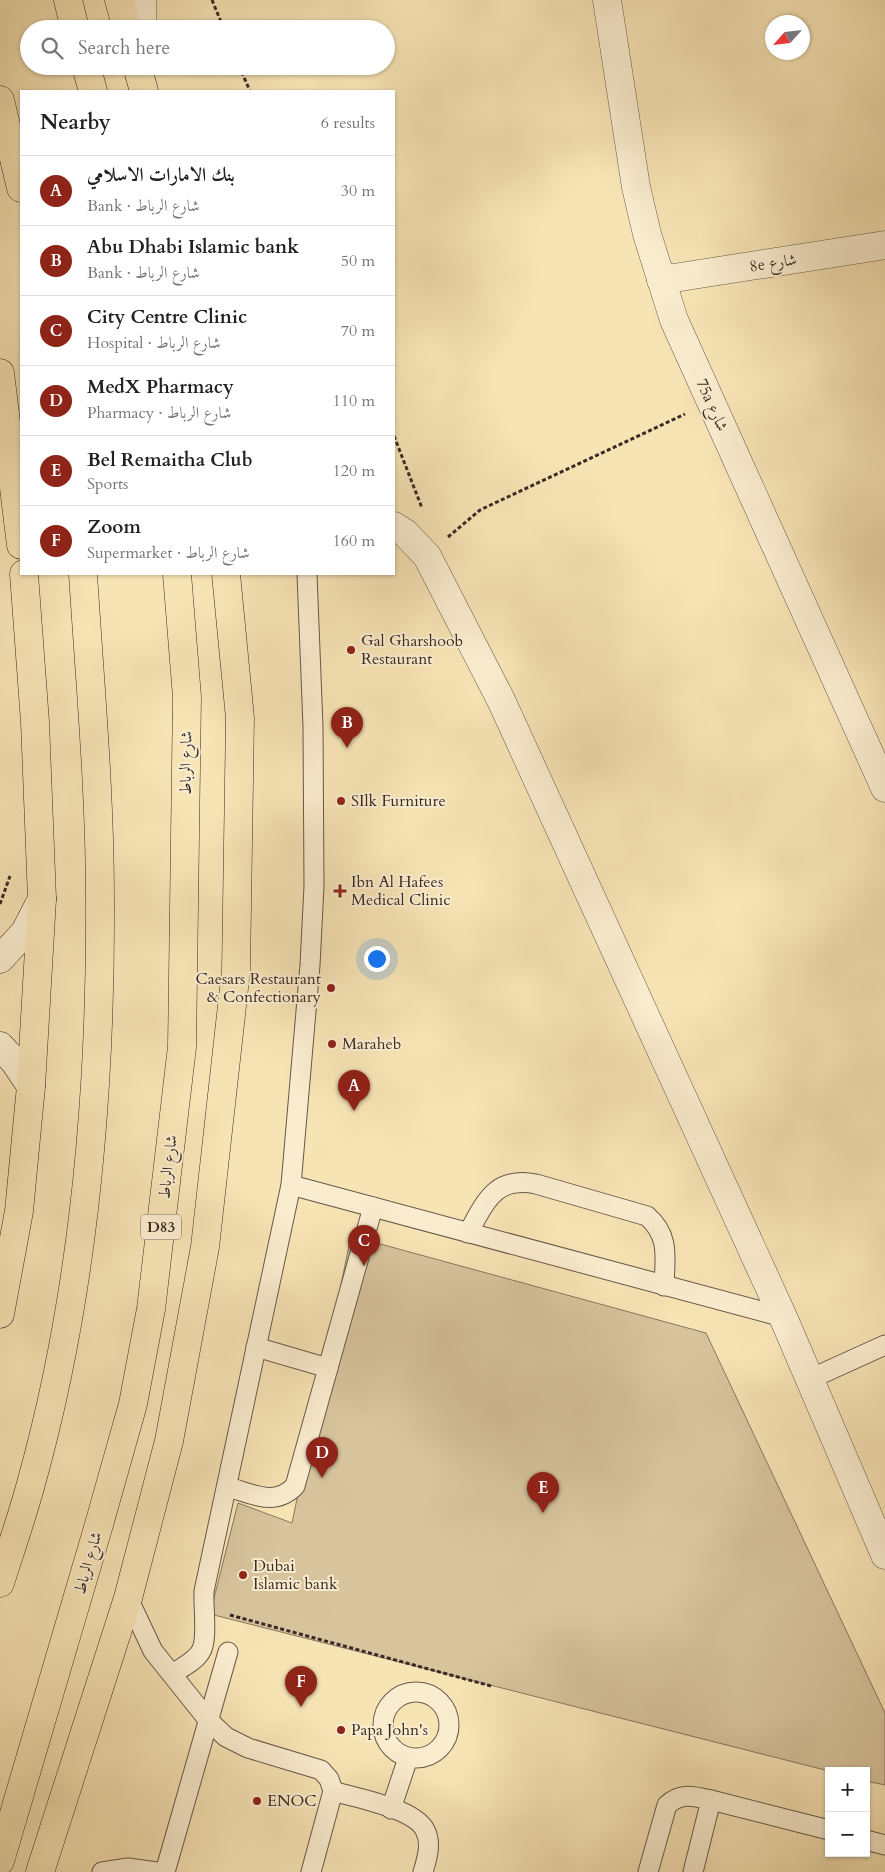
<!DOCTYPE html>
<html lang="en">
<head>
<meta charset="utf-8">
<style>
	body { margin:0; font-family:Cardo,Amiri,serif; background:#f6f6f6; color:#202124 }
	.controls { position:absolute; right:15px; bottom:15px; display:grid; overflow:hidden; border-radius:0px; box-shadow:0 1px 4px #0004 }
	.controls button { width:45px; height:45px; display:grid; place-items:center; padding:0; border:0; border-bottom:1px solid #e0e0e0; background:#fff; color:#202124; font:25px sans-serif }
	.compass { position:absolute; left:765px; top:15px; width:45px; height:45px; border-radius:50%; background:#fff; box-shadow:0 1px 4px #0004; rotate:243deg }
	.you { position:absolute; left:376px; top:958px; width:18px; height:18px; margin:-12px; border:4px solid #fff; border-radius:50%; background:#1a73e8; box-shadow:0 0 0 8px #1a73e833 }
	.badge { display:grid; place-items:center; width:32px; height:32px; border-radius:50%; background:#8f2418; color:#fff; font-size:16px; font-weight:700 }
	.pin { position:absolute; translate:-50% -41px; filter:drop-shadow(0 1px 2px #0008) }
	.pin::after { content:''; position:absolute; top:26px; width:18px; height:15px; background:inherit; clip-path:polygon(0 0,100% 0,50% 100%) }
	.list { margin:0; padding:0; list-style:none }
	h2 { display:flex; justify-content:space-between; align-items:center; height:65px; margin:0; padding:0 20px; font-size:21px }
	h2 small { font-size:16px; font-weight:400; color:#757577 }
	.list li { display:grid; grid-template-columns:32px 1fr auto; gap:15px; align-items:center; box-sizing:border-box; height:70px; padding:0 20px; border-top:1px solid #e0e0e0 }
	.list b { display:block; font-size:19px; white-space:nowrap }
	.list p { margin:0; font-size:16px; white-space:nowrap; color:#757577 }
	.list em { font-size:16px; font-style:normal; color:#757577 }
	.icon { flex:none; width:28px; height:28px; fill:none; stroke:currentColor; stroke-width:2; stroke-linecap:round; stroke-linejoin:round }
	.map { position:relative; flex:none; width:885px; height:1872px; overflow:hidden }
	.search { position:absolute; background:#fff; box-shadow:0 1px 4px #0004; left:20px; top:20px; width:375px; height:55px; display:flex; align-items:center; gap:12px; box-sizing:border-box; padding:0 18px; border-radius:28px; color:#757577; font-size:19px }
	.panel { position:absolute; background:#fff; box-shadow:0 1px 4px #0004; left:20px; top:90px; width:375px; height:485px; border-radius:0px }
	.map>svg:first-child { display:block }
</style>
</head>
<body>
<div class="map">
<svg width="885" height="1872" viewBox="0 0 885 1872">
	<rect width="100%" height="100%" fill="#f7e4b5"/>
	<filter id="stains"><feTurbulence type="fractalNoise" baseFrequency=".004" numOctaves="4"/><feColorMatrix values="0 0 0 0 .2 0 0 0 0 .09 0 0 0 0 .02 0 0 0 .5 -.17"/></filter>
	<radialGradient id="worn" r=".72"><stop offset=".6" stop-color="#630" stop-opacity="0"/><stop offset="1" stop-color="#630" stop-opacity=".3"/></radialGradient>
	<path fill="#d7c49d" stroke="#887761" d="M351,1236L706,1333L885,1713V1785L866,1781V1771H829L210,1614L238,1503L292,1523Z"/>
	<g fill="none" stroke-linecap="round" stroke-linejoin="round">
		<defs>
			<g id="lane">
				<path d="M291,1185L783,1317"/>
				<path d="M468,1233C486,1201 495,1176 536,1184L647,1216C670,1236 665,1257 664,1286"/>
				<path d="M256,1347L328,1368"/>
				<path d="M810,1379L885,1345"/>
				<path d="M228,1487C253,1494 275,1507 295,1486L373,1207"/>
				<path d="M128,1598L153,1651L209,1721L226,1737L248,1748L321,1770L329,1779L333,1791L311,1872"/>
				<path d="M173,1674C182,1667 196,1661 201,1651C208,1640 203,1606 204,1591L291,1185L310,965L314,886L313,727L307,574"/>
				<circle cx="416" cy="1725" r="33"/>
				<path d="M333,1791C355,1798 414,1808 425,1830C432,1843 427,1859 423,1872"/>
				<path d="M711,1800L829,1830"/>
				<path d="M391,1809L408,1758"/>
				<path d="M866,1840L885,1845"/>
				<path d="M102,1872L128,1868L157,1872"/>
				<path d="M165,1872L228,1652"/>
				<path d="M648,1872L667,1805C681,1792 694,1796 711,1800L693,1872"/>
			</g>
			<g id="street">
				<path d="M607,0L636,187L647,234L674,320L885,788"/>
				<path d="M142,29V0"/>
				<path d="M661,280L885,245"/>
				<path d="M394,526L405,533L427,556L501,700L783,1317L885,1555"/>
			</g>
			<g id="secondary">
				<path d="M0,959L25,932L42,899"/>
				<path d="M0,1046L14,1061L31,1086"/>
			</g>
			<g id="highway">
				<path d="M68,0L75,29"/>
				<path d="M119,0L127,29"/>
				<path d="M86,66L93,91"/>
				<path d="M137,66L144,91"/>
				<path d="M0,100L21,188"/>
				<path d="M0,373L21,545"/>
				<path d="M0,1314L19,1211L31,1086L42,899L35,722L24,574"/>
				<path d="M0,1583C11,1548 23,1514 32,1480C84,1293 101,1095 100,901C100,792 90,683 83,574"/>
				<path d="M0,1861L98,1528L133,1404L151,1309L182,1047L187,697L177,574"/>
				<path d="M40,1872L128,1598L169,1441L205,1247L236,970L240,718L226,574"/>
			</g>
		</defs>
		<use href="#lane" stroke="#685849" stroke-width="21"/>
		<use href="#street" stroke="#685849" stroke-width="29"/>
		<use href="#secondary" stroke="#382a25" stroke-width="29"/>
		<use href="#highway" stroke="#382a25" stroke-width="29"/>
		<g stroke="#382a25" stroke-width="3" stroke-dasharray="4 2.5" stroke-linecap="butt">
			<path d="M212,0L224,29"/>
			<path d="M239,66L250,91"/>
			<path d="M394,436L422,508"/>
			<path d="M448,537L480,510L685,414"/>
			<path d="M0,904L10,876"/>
			<path d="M230,1615L491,1686"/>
		</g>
		<use href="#lane" stroke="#faedcf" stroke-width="19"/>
		<use href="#street" stroke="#faedcf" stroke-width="28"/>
		<use href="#secondary" stroke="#faedcf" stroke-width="28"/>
		<use href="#highway" stroke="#f7e4b5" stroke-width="28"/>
	</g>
	<g fill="#8f2418" stroke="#faedcf" stroke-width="2">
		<circle cx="351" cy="650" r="5"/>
		<circle cx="341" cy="801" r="5"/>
		<path d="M337.5 883.5h5v5h5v5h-5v5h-5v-5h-5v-5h5z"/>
		<circle cx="331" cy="988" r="5"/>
		<circle cx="332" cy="1044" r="5"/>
		<circle cx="243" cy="1575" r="5"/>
		<circle cx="341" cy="1730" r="5"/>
		<circle cx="257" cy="1801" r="5"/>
	</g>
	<g text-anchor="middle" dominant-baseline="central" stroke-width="4" stroke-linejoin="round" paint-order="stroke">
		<rect fill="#faedcf" stroke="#726458" stroke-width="1" x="141" y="1214.5" width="40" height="25" rx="4"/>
		<g font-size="15" font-weight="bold" fill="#382a25">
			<text x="161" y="1227">D83</text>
		</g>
		<g font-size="16" fill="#382a25" stroke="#faedcf">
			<text transform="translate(773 263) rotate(-9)">8e شارع</text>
			<text transform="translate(712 405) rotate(66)">75a شارع</text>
			<text transform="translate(186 763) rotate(-89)">شارع الرباط</text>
			<text transform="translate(168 1167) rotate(-83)">شارع الرباط</text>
			<text transform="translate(88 1563) rotate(-74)">شارع الرباط</text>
		</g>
		<g font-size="16" fill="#382a25" stroke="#faedcf" text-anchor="start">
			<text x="361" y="641">Gal Gharshoob<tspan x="361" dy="18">Restaurant</tspan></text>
			<text x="351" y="801">SIlk Furniture</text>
			<text x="351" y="882">Ibn Al Hafees<tspan x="351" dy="18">Medical Clinic</tspan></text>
			<text x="321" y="979" text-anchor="end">Caesars Restaurant<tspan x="321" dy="18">&amp; Confectionary</tspan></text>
			<text x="342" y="1044">Maraheb</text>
			<text x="253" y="1566">Dubai<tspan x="253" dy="18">Islamic bank</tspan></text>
			<text x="351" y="1730">Papa John's</text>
			<text x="267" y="1801">ENOC</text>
		</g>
	</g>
	<rect width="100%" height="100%" filter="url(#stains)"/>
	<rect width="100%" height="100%" fill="url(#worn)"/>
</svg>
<div class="controls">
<button>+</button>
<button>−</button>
</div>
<svg class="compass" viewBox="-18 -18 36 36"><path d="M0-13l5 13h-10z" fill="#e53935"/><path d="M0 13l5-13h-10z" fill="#757577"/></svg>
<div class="you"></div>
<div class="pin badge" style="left:354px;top:1111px">A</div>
<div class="pin badge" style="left:347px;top:748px">B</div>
<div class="pin badge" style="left:364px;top:1266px">C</div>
<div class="pin badge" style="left:322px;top:1478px">D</div>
<div class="pin badge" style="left:543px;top:1513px">E</div>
<div class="pin badge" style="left:301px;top:1707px">F</div>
<div class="search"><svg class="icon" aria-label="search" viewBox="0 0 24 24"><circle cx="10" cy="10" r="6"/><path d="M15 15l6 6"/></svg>Search here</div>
<section class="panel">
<h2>Nearby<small>6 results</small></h2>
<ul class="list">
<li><span class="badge">A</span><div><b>بنك الامارات الاسلامي</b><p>Bank · شارع الرباط</p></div><em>30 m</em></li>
<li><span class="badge">B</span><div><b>Abu Dhabi Islamic bank</b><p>Bank · شارع الرباط</p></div><em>50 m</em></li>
<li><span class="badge">C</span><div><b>City Centre Clinic</b><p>Hospital · شارع الرباط</p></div><em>70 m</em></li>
<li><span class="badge">D</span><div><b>MedX Pharmacy</b><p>Pharmacy · شارع الرباط</p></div><em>110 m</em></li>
<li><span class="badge">E</span><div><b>Bel Remaitha Club</b><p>Sports</p></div><em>120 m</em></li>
<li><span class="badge">F</span><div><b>Zoom</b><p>Supermarket · شارع الرباط</p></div><em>160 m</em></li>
</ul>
</section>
</div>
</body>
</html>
